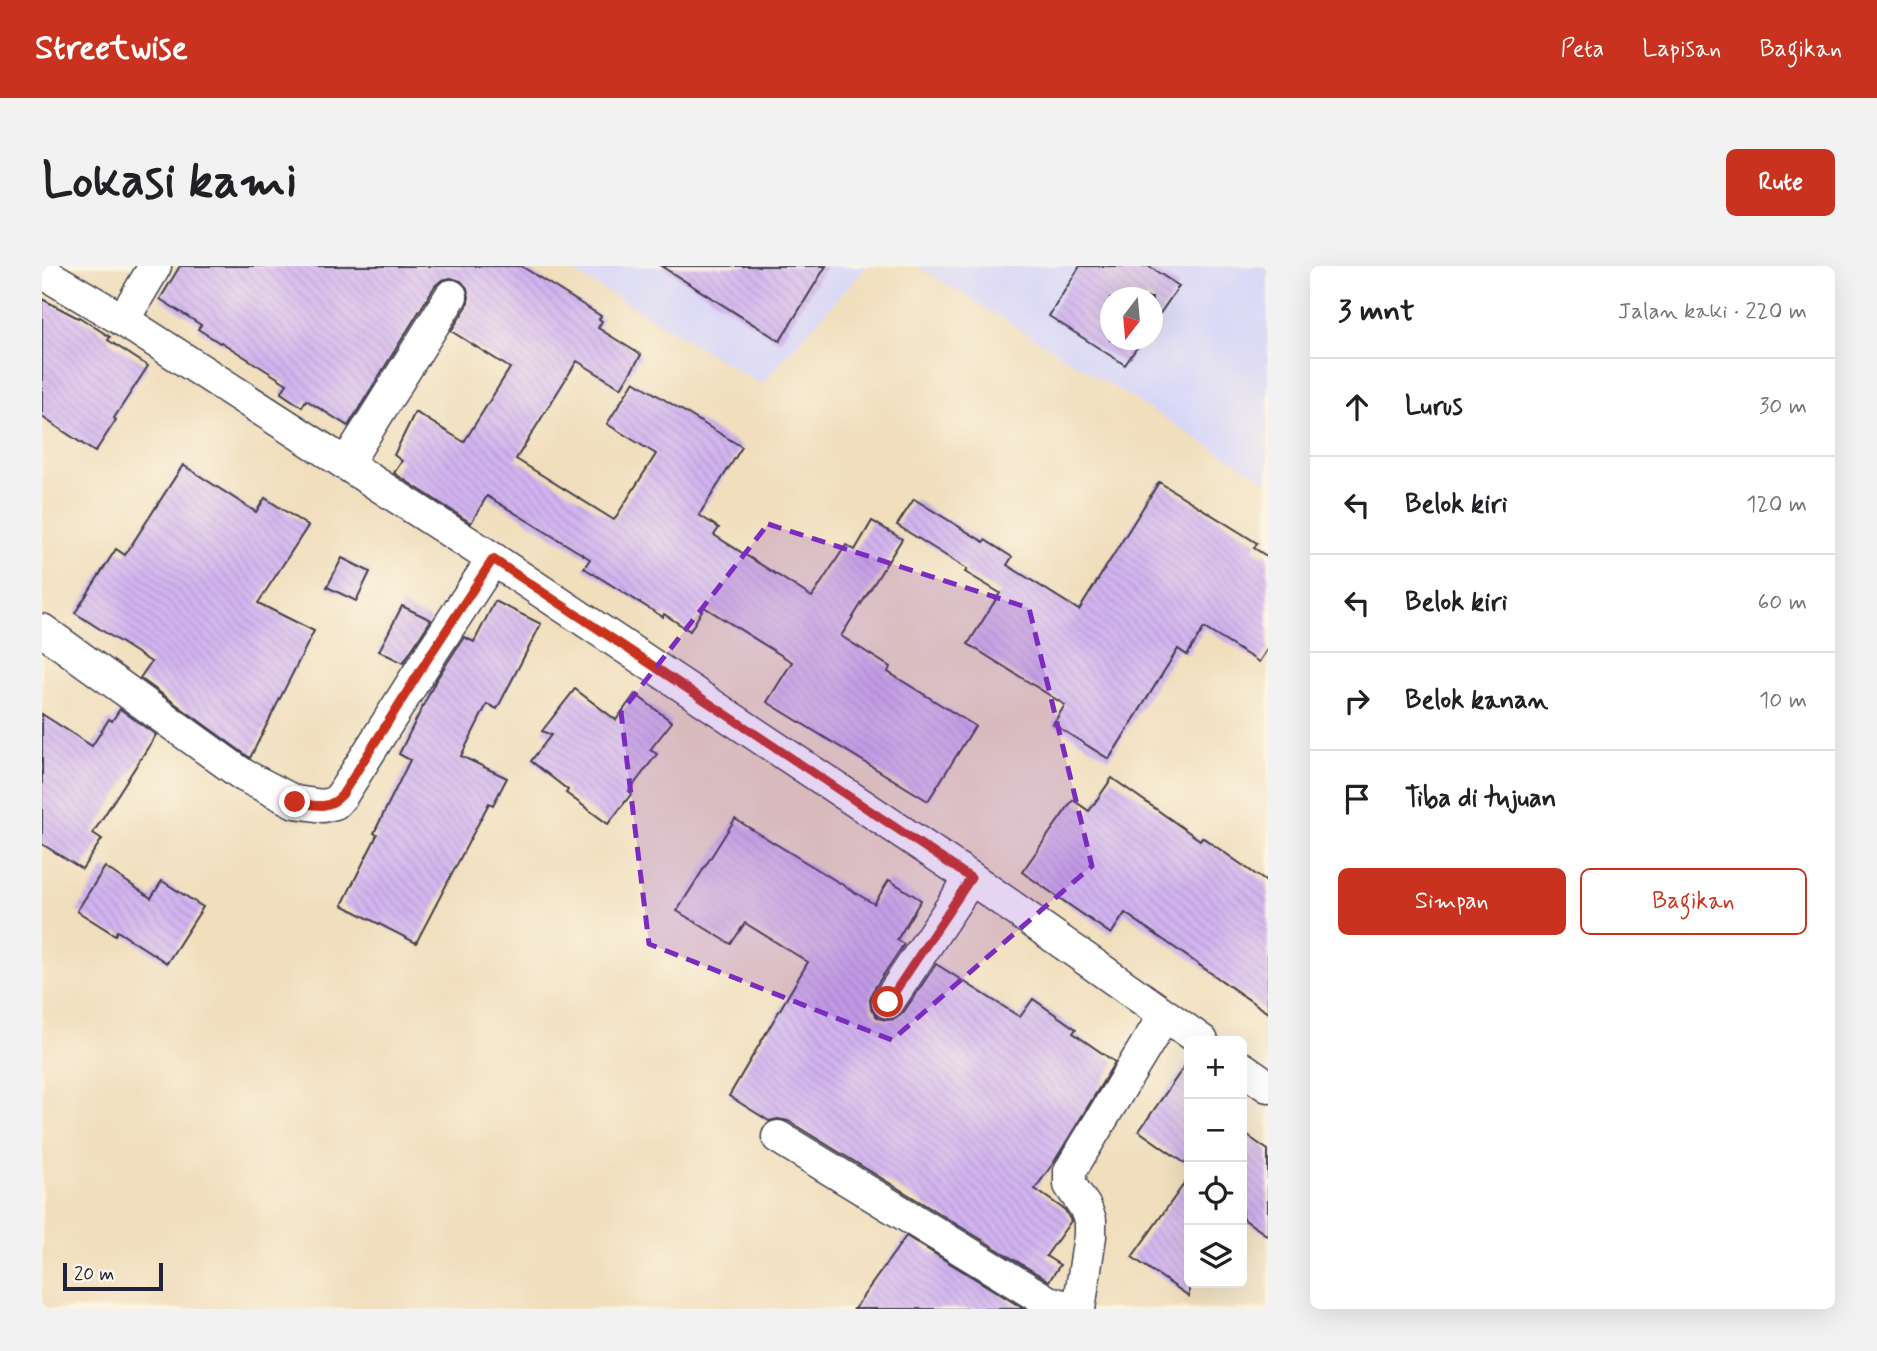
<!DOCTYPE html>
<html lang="id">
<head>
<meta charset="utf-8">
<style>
	body { margin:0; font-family:Mynerve,sans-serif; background:#f2f2f2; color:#202124 }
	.controls { position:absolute; right:21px; bottom:21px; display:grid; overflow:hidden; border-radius:10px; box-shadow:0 7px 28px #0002 }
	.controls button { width:63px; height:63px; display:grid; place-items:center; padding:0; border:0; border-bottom:2px solid #e0e0e0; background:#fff; color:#202124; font:35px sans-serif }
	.compass { position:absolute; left:1058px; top:21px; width:63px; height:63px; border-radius:50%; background:#fff; box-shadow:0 7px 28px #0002; rotate:196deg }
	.scale { position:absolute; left:21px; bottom:18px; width:100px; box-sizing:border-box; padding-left:7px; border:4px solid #22223b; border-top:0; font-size:19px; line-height:24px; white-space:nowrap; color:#22223b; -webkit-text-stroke:5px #fcf5e5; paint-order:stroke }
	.stop { position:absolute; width:21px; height:21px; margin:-16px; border:5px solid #c8321e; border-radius:50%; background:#fff }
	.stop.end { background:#c8321e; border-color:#fff; box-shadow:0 2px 7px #0008 }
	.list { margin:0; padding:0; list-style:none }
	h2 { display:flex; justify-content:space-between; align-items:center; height:91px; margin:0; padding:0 28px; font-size:30px }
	h2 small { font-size:23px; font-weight:400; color:#757577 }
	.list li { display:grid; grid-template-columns:46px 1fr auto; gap:21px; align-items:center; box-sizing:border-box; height:98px; padding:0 28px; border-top:2px solid #e0e0e0 }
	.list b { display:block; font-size:26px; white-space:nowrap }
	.list em { font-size:23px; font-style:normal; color:#757577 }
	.actions { display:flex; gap:14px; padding:21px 28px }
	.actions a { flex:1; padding:16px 0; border:2px solid #c8321e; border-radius:10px; text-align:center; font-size:24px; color:#c8321e }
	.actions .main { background:#c8321e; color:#fff }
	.icon { flex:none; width:38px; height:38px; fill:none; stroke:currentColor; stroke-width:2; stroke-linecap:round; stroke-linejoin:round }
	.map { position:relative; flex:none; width:1226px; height:1043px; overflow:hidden; border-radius:10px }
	header { display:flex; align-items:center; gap:42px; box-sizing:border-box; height:98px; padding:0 35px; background:#c8321e; color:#fff }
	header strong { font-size:33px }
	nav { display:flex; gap:38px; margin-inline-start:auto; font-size:24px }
	.intro { display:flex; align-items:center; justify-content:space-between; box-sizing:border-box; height:168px; padding:0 42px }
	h1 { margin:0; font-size:49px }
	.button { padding:18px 32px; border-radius:10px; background:#c8321e; color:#fff; font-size:24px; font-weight:700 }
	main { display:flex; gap:42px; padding:0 42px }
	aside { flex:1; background:#fff; border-radius:10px; box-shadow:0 7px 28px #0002 }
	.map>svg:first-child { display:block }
</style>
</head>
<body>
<header>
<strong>Streetwise</strong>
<nav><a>Peta</a><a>Lapisan</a><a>Bagikan</a></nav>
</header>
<div class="intro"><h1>Lokasi kami</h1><a class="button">Rute</a></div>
<main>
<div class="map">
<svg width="1226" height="1043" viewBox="0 0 1226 1043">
	<defs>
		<pattern id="building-back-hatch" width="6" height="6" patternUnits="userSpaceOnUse" patternTransform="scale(1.75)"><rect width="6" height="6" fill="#d1b3ef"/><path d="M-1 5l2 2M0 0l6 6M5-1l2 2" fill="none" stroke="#b39ace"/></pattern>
	</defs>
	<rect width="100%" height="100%" fill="#fcf5e5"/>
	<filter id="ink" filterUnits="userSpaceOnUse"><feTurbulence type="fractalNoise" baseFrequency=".0143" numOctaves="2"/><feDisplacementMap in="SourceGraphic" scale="14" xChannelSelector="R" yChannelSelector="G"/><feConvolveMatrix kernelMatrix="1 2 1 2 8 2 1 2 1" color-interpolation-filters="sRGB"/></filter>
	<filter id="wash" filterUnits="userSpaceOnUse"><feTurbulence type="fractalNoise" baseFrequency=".00686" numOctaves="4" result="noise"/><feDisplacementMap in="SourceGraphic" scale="28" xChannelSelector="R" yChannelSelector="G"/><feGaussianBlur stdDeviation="1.57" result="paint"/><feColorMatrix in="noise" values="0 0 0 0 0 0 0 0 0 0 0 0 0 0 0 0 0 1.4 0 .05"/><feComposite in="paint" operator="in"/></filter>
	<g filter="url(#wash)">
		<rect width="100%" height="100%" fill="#f0debc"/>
		<g fill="#d8d7f8" fill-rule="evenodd">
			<path d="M522,0H825L719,118Z"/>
			<path d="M875,0H1226V216ZM1069,32H1111V74H1069Z"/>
		</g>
		<g id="blocks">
			<g fill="url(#building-back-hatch)">
				<path d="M138,0H479L559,50L557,53L560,55L556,62L599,89L579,122L535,95L474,193L572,254L614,188L565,158L592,115L700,181L657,249L677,262L672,269L770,331L804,279L813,284L830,255L860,273L799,370L848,401L846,406L933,460L886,535L725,436L750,396L662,341L648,365L622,348L621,351L542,302L548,293L445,230L429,257L352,207L360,195L352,189L373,146L422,176L468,102L409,65L425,40L427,31L425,22L419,15L409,12L400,14L393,20L306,160L264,134L260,141L239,127L245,118L179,76L178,77L156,63L159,59L118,33Z"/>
				<path d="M619,0H784L738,75Z"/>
				<path d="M1038,0H1106L1137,20L1110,59V32H1068V74H1100L1083,99L1007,50Z"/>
				<path d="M0,33L36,52L37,51L68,71L66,74L106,100L72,152L74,154L53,186L0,151Z"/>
				<path d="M141,199L214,246L223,232L266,260L216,337L272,365L208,492L98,412L109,396L33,347L74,283L83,289Z"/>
				<path d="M1117,216L1215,277L1212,282L1226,291V382L1217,396L1162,362L1145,389L1136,383L1067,493L1011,458L1023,439L926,378L958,327L923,306L925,303L855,259L872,233L942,276L943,274L970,291L965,299L1037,344Z"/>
				<path d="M300,292L328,306L314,335L285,321Z"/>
				<path d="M453,335L499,358L455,443L445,438L419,490L465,512L451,539L447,537L374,677L300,639L335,569L332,567L368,494L357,488L394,414L422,371L432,376Z"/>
				<path d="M360,340L389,354L361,397L337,385Z"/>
				<path d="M533,423L574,454L593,428L630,456L608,484L615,488L587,525L590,527L566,558L524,527L526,524L489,495L509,469L500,465Z"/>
				<path d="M78,443L114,469L51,567L60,573L40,603L0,578V448L50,480L67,453L70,455Z"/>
				<path d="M1070,512L1158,574L1160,571L1226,617V747L1083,647L1069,668L980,606L1031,534L1047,545Z"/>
				<path d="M693,553L832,638L847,614L879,634L855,674L862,678L830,726L828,734L829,743L836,752L844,754L853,753L861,747L894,698L978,751L991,733L1034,763L1031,767L1073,796L1012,896L993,923L1023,944L1029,955L1004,990L1018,999L1007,1015L746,855L736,853L727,855L687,830L766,696L703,657L689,678L635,645Z"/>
				<path d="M63,601L109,632L120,615L161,641L125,697L75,665L73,669L35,645Z"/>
				<path d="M1147,794V900L1097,865Z"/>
				<path d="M1200,866L1226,884V970L1200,952Z"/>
				<path d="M1147,911V1030L1090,991Z"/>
				<path d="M864,970L982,1043H812Z"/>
			</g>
		</g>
	</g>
	<g filter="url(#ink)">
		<use href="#blocks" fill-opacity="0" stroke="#413e4e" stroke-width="2"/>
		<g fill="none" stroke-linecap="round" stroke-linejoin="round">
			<defs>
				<g id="street">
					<path d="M0,6L81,54L451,293L929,612L1160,775"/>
					<path d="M81,54L113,0"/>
					<path d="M304,198L409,30"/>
					<path d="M0,364L201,509L253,536L281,540L293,537L300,529L390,386L451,293"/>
					<path d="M846,736L929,612"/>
					<path d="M1200,802L1226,820"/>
					<path d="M736,871L1006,1036L1028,1042H1037"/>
					<path d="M1037,1043L1048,970V954L1043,941L1028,919V905L1122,750"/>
				</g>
			</defs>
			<use href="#street" stroke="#413e4e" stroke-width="35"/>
			<use href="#street" stroke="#fff" stroke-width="32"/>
		</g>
	</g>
	<g fill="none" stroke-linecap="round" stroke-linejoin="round" filter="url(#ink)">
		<path stroke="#c8321e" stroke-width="9" d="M253,536C273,539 285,545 300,529L390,386L451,293L929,612L846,736"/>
	</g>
	<path fill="#7b2cbf" fill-opacity="0.2" stroke="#7b2cbf" stroke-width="5" stroke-dasharray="14 9" stroke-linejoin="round" d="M726,258L987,342L1050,600L850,774L607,678L579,446Z"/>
</svg>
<div class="controls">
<button>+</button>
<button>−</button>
<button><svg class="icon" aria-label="locate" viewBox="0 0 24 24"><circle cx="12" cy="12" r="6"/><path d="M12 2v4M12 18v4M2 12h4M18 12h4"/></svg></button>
<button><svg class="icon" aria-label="layers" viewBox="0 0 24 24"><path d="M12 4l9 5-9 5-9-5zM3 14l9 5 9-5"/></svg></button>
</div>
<svg class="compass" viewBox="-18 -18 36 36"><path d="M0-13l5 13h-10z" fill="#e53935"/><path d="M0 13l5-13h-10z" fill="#757577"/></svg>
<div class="scale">20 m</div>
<div class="stop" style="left:846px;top:736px"></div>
<div class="stop end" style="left:253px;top:536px"></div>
</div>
<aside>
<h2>3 mnt<small>Jalan kaki · 220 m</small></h2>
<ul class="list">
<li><svg class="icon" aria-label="ahead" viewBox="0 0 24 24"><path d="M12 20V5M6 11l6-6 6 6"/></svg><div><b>Lurus</b></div><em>30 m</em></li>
<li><svg class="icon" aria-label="left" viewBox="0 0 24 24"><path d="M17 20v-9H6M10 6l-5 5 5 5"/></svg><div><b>Belok kiri</b></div><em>120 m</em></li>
<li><svg class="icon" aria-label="left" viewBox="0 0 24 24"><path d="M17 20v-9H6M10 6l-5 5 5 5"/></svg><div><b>Belok kiri</b></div><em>60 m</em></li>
<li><svg class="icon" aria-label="right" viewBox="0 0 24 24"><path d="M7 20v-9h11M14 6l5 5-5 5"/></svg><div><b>Belok kanan</b></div><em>10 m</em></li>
<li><svg class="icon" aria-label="arrive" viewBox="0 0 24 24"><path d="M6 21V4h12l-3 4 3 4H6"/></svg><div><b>Tiba di tujuan</b></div></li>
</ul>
<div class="actions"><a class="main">Simpan</a><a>Bagikan</a></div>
</aside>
</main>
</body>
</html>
